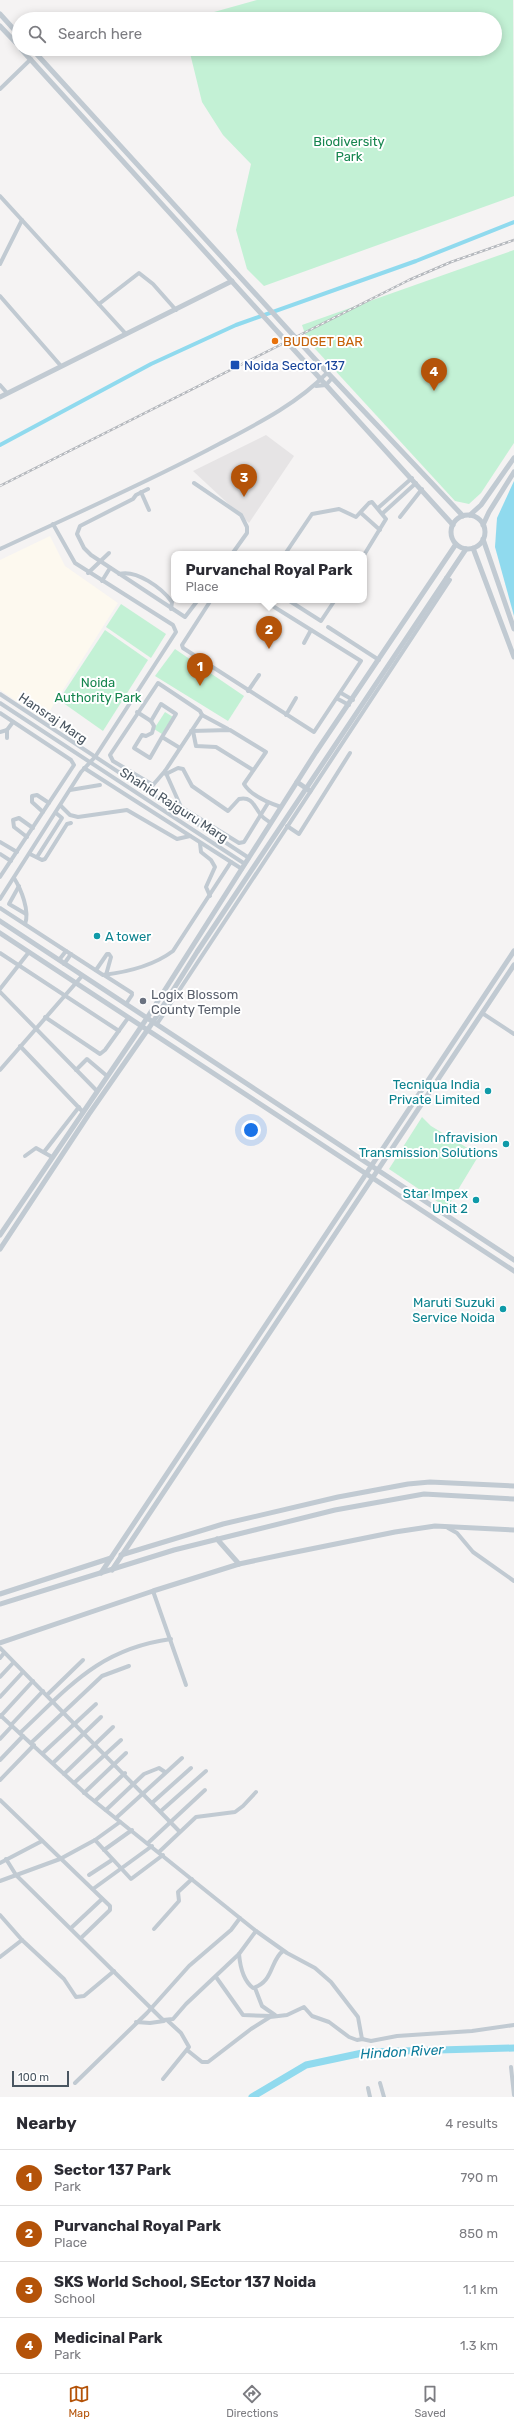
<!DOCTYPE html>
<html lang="en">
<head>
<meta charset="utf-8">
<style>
	body { margin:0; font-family:Rubik,sans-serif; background:#f2f2f3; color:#2b2b33 }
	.scale { position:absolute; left:12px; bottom:10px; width:57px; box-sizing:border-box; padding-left:4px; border:2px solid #4a5661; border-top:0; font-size:11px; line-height:14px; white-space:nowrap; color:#4a5661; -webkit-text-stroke:3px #fff; paint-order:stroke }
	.you { position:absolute; left:251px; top:1130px; width:14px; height:14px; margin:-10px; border:3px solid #fff; border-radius:50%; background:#1a73e8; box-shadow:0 0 0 6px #1a73e833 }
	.badge { display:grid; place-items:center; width:26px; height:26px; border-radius:50%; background:#b45309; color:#fff; font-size:13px; font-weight:700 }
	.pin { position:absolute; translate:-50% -33px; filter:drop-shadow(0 1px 2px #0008) }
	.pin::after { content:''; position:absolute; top:21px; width:14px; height:12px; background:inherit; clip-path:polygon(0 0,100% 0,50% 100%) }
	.popup { position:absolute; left:171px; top:551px; width:196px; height:52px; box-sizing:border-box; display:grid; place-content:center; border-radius:8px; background:#fff; filter:drop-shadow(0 1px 3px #0005); font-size:13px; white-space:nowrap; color:#7c7c81 }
	.popup b { font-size:15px; color:#2b2b33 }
	.popup::after { content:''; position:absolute; left:50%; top:100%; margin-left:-8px; border:8px solid transparent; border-top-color:#fff }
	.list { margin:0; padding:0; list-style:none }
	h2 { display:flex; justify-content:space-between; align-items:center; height:52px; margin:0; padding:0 16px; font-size:17px }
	h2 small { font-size:13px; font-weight:400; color:#7c7c81 }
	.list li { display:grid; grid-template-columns:26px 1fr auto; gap:12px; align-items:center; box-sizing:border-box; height:56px; padding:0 16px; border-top:1px solid #e1e1e2 }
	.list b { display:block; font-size:15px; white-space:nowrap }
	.list p { margin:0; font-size:13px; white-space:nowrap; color:#7c7c81 }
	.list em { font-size:13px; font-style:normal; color:#7c7c81 }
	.icon { flex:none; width:22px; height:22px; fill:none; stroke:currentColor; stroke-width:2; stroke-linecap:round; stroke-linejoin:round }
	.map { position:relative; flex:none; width:514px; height:2097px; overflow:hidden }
	.search { position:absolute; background:#fff; box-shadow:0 2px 10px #0003; left:12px; right:12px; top:12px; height:44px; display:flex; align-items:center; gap:10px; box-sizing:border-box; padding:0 14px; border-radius:22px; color:#7c7c81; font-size:15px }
	.sheet { height:276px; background:#fff }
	nav { display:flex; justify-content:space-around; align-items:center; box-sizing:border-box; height:56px; border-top:1px solid #e1e1e2; background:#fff; font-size:11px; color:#7c7c81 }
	nav a { display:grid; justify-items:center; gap:2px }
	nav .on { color:#b45309 }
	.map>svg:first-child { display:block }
</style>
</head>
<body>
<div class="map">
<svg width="514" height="2097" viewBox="0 0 514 2097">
	<rect width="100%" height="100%" fill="#f5f3f3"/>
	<path fill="#fdf9ef" d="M50,536L65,566L118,603L44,720L0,690V560Z"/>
	<path fill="#e6e4e5" d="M266,435L294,456L249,523L193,471Z"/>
	<g fill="#c3f1d5">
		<path d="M257,0H513L514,196L264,286L247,269L236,230L251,164L223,135L202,102L189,49H495V19H189Z"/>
		<path d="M514,250V443L481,493L469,504L455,501L307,340L302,325Z"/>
		<path d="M121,604L166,634L151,658L106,627Z"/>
		<path d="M105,630L148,660L103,731L59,700Z"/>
		<path d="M175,649L244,696L228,721L155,676Z"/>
		<path d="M165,712L173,717L162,734L154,729Z"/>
		<path d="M422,1117L431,1126L479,1155L447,1208L389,1169Z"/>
	</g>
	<path fill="#90daee" d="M514,481V616L495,547L497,518Z"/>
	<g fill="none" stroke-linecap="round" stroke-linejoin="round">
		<path stroke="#90daee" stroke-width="4" d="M0,445L151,364L236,325L416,261L514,222"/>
		<path stroke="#90daee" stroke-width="7" d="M252,2097L306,2065L367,2052L514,2048"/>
		<g stroke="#c1cad2" stroke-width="4">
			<path d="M0,89L31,59"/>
			<path d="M0,196L126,334"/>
			<path d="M0,264L22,220"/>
			<path d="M0,296L61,366"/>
			<path d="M99,304L139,273L153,284L176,310"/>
			<path d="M0,385L7,393"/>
			<path d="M316,386L326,385L332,378"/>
			<path d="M194,483L241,515L247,527V533L232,554"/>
			<path d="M148,489L136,495L133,499L80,526L77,534L84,548L91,555L185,617L198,600"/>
			<path d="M141,492L149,510"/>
			<path d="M378,508L412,478"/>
			<path d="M361,513L380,530"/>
			<path d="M383,513L416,483"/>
			<path d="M400,517L422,489"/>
			<path d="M0,549C73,515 148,482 219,444C257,424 297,404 327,373"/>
			<path d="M285,554L312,514L339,509L356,517L369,503L372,502L386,519L364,555"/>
			<path d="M88,573L109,553"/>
			<path d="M119,574C136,569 162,588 172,602L171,609"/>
			<path d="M102,581L110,568"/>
			<path d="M211,600L182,645L183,648L314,732L361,661L263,600"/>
			<path d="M288,600L321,621L335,600"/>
			<path d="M328,627L379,660"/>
			<path d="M304,643L311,630"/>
			<path d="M158,683L200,711L202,715L165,771L153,785L113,761L110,755Z"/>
			<path d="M248,691L259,675"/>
			<path d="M341,693L353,700"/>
			<path d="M0,694L249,858"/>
			<path d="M338,699L349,705"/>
			<path d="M0,703L245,864"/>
			<path d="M137,712L151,721"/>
			<path d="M0,713L71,760L74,765L0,877"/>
			<path d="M202,715L228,729"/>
			<path d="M286,715L296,698"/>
			<path d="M191,731L230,730L266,752L244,784C251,796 269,803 281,807"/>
			<path d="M193,731L196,746L216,747L253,770"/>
			<path d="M0,732L7,730L13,722"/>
			<path d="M162,737L150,758L134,748L142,735L146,736L152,733L154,726L151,721L161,704L176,714L162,737L180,748"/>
			<path d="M7,738V730"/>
			<path d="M84,768L242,869"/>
			<path d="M165,771L181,807L239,843L244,842L268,803"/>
			<path d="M166,774L178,768L183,769L192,786L228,811L239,799C253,796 254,807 261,815C263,818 268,821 271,823"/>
			<path d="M70,790L100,785"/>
			<path d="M61,806L70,815L78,817L127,810L177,839L190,836"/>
			<path d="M43,812L32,802V796L37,795L49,803"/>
			<path d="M287,826L299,834L350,753"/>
			<path d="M27,837L14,827L13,820L19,818L33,828"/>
			<path d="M0,842L17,852"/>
			<path d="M200,843L201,852L211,860L215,867L206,887L210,896"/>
			<path d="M0,854L11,861"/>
			<path d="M30,854L42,860L45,859L67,824L71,823"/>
			<path d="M37,857L62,818L56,813"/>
			<path d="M14,878C21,889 30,911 25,924"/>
			<path d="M19,886L9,904L26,914"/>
			<path d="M0,899L81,772L95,757L176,632L173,625L75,563L53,524"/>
			<path d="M0,908L66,951"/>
			<path d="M0,953L119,1031"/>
			<path d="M59,960L66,951L103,975C128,972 153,966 173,951L231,862"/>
			<path d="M64,964L71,954"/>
			<path d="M96,970L107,954H109L111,957L106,975"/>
			<path d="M104,975L132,993"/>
			<path d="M0,989L29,952"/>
			<path d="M0,992L97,1091"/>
			<path d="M126,1004L132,995"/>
			<path d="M482,1013L514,1034"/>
			<path d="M45,1017L100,1054L105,1050L128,1018"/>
			<path d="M157,1024L450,580L446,578"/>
			<path d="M20,1046L83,1112"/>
			<path d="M0,1070L82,976"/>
			<path d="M76,1070L87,1059L107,1076"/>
			<path d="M44,1152L79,1107"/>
			<path d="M25,1156L36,1148L52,1157"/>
			<path d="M448,1528L457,1533L473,1552L514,1581"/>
			<path d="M153,1591L186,1685"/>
			<path d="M0,1648L179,1831"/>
			<path d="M0,1658L4,1653"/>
			<path d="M0,1677L13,1663"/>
			<path d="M47,1695L83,1660"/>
			<path d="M0,1697L23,1672"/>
			<path d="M0,1715L88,1796L256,1931L287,1953L315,1968L331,1982L358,2017L362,2039L371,2041L397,2036L472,2031L514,2025"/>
			<path d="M0,1717L33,1681"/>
			<path d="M11,1725L43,1691"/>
			<path d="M20,1733C70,1686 99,1649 171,1639"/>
			<path d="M0,1739L12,1726"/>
			<path d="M31,1743L102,1676L129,1666"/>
			<path d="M43,1753L96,1704"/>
			<path d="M0,1760L23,1736"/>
			<path d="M53,1763L101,1717"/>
			<path d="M64,1774L113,1727"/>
			<path d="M0,1780L34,1745"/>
			<path d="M74,1783L121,1740"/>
			<path d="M84,1793L126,1753"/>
			<path d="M0,1800L110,1906V1910L82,1937"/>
			<path d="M95,1801L125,1773"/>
			<path d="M153,1802L191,1768"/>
			<path d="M106,1810L144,1774L159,1768L165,1772"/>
			<path d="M161,1811L206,1771"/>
			<path d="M116,1818L182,1758"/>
			<path d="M95,1840L131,1879L163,1855"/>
			<path d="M148,1843L205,1790"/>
			<path d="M104,1850L132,1830"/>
			<path d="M159,1852L196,1817L235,1812L243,1806L256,1792"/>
			<path d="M6,1859L16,1875L163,2020L173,2019L186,2004L239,1954L256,1931"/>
			<path d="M0,1863L42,1841"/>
			<path d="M89,1875L112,1860"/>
			<path d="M0,1881L60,1859L95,1840L120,1822"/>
			<path d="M93,1889L152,1846"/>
			<path d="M0,1915L22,1940L64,1979L76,1997L84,1996L114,1971"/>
			<path d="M71,1928L102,1899"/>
			<path d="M154,1929L179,1901L178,1892L192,1879"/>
			<path d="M239,1954C240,1966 244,1981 253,1988C274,1982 270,1960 283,1951"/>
			<path d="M0,1957L22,1940"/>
			<path d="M216,1977L243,2015L272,2016"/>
			<path d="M255,1988L262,2006L275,2015"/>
			<path d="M136,2022L150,2023L164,2021"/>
			<path d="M187,2050L202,2062H208L251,2029L270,2017L287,2015L304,2007L312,2016L329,2022L349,2037L357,2040L363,2039"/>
			<path d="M511,2067L514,2095"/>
			<path d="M163,2079L189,2047L181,2033L168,2021"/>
			<path d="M75,2083L147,2013L189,1966L231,1930L240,1918"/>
			<path d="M380,2083L384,2097"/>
			<path d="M368,2088L370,2097"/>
		</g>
		<g stroke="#c1cad2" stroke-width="5">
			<path d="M0,14L19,35"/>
			<path d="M0,26L19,46"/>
			<path d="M21,49L453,525"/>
			<path d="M32,49L324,369L463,516"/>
			<path d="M0,397L232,281"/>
			<path d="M470,515L481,505L514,458"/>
			<circle cx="468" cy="532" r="17"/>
			<path d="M483,525L489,512L514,472"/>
			<path d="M483,539L514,629"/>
			<path d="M473,548L514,657"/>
			<path d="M297,782L310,791"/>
			<path d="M0,921L514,1260"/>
			<path d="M0,933L514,1271"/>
			<path d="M0,1235L147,1018L316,752L456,544"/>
			<path d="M0,1249L89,1114L153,1022L197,952L466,549"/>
			<path d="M217,1539L239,1564"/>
			<path d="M121,1555L223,1524L338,1497L408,1484L430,1482L514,1486"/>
			<path d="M112,1570L514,965"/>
			<path d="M101,1573L514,951"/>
			<path d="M0,1594L111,1558"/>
			<path d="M0,1604L174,1550L335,1510L424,1494L514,1499"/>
			<path d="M0,1643L153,1591L239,1564L286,1554L395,1532L435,1526L514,1530"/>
		</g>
		<defs>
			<path id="rail" d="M0,486L409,280L451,262L514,240"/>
		</defs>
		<use href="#rail" stroke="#b5b8bd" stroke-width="2.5"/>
		<use href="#rail" stroke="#fff" stroke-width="1" stroke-dasharray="3" stroke-linecap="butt"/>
	</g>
	<circle fill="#e8710a" stroke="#fff" stroke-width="1.5" cx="275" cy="341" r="4"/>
	<rect fill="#1a4fb4" stroke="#fff" stroke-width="1.5" x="230" y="360" width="10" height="10" rx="2"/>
	<g fill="#0f9aa8" stroke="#fff" stroke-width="1.5">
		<circle cx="97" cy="936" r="4"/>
		<circle cx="488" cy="1091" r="4"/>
		<circle cx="506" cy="1144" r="4"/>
		<circle cx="476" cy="1200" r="4"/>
		<circle cx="503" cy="1309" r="4"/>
	</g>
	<circle fill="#6b7280" stroke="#fff" stroke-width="1.5" cx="143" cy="1001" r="4"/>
	<g text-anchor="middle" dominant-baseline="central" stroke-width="4" stroke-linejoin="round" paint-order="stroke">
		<g font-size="13" fill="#17864f" stroke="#fff">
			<text x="349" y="141">Biodiversity<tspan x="349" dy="15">Park</tspan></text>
			<text x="98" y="682">Noida<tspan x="98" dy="15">Authority Park</tspan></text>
		</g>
		<g font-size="13" fill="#c56008" stroke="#fff" text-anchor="start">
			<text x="283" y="341">BUDGET BAR</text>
		</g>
		<g font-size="13" fill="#164399" stroke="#fff" text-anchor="start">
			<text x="244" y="365">Noida Sector 137</text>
		</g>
		<g font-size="13" fill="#4a5661" stroke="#fff">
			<text transform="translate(53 718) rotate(34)">Hansraj Marg</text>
			<text transform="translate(174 805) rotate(33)">Shahid Rajguru Marg</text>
		</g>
		<g font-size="13" fill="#0d838f" stroke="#fff" text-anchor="end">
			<text x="105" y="936" text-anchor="start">A tower</text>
			<text x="480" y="1084">Tecniqua India<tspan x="480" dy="15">Private Limited</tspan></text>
			<text x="498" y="1137">Infravision<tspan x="498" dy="15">Transmission Solutions</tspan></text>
			<text x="468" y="1193">Star Impex<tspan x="468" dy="15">Unit 2</tspan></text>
			<text x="495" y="1302">Maruti Suzuki<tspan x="495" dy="15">Service Noida</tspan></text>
		</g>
		<g font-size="13" fill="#5b616d" stroke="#fff" text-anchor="start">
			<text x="151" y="994">Logix Blossom<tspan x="151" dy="15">County Temple</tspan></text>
		</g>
		<g font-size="14" font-style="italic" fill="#0c7c9b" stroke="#fff">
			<text transform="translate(402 2052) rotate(-3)">Hindon River</text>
		</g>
	</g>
</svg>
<div class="scale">100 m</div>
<div class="you"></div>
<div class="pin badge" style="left:200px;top:686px">1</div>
<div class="pin badge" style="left:269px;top:649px">2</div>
<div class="popup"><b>Purvanchal Royal Park</b>Place</div>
<div class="pin badge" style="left:244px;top:497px">3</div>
<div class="pin badge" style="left:434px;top:391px">4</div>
<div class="search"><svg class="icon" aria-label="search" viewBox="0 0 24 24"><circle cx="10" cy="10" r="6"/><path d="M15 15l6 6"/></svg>Search here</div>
</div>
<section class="sheet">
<h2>Nearby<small>4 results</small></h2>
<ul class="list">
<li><span class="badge">1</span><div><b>Sector 137 Park</b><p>Park</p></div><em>790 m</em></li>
<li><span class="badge">2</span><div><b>Purvanchal Royal Park</b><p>Place</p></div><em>850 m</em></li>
<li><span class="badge">3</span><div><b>SKS World School, SEctor 137 Noida</b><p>School</p></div><em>1.1 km</em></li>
<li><span class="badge">4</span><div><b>Medicinal Park</b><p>Park</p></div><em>1.3 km</em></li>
</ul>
</section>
<nav>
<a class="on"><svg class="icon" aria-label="map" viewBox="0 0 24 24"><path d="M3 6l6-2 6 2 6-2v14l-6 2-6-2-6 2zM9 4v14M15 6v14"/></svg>Map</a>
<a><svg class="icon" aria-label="directions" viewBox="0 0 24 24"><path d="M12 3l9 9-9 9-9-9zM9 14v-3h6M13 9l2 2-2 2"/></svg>Directions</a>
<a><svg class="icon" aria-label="saved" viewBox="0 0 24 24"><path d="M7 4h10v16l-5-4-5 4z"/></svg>Saved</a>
</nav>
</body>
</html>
